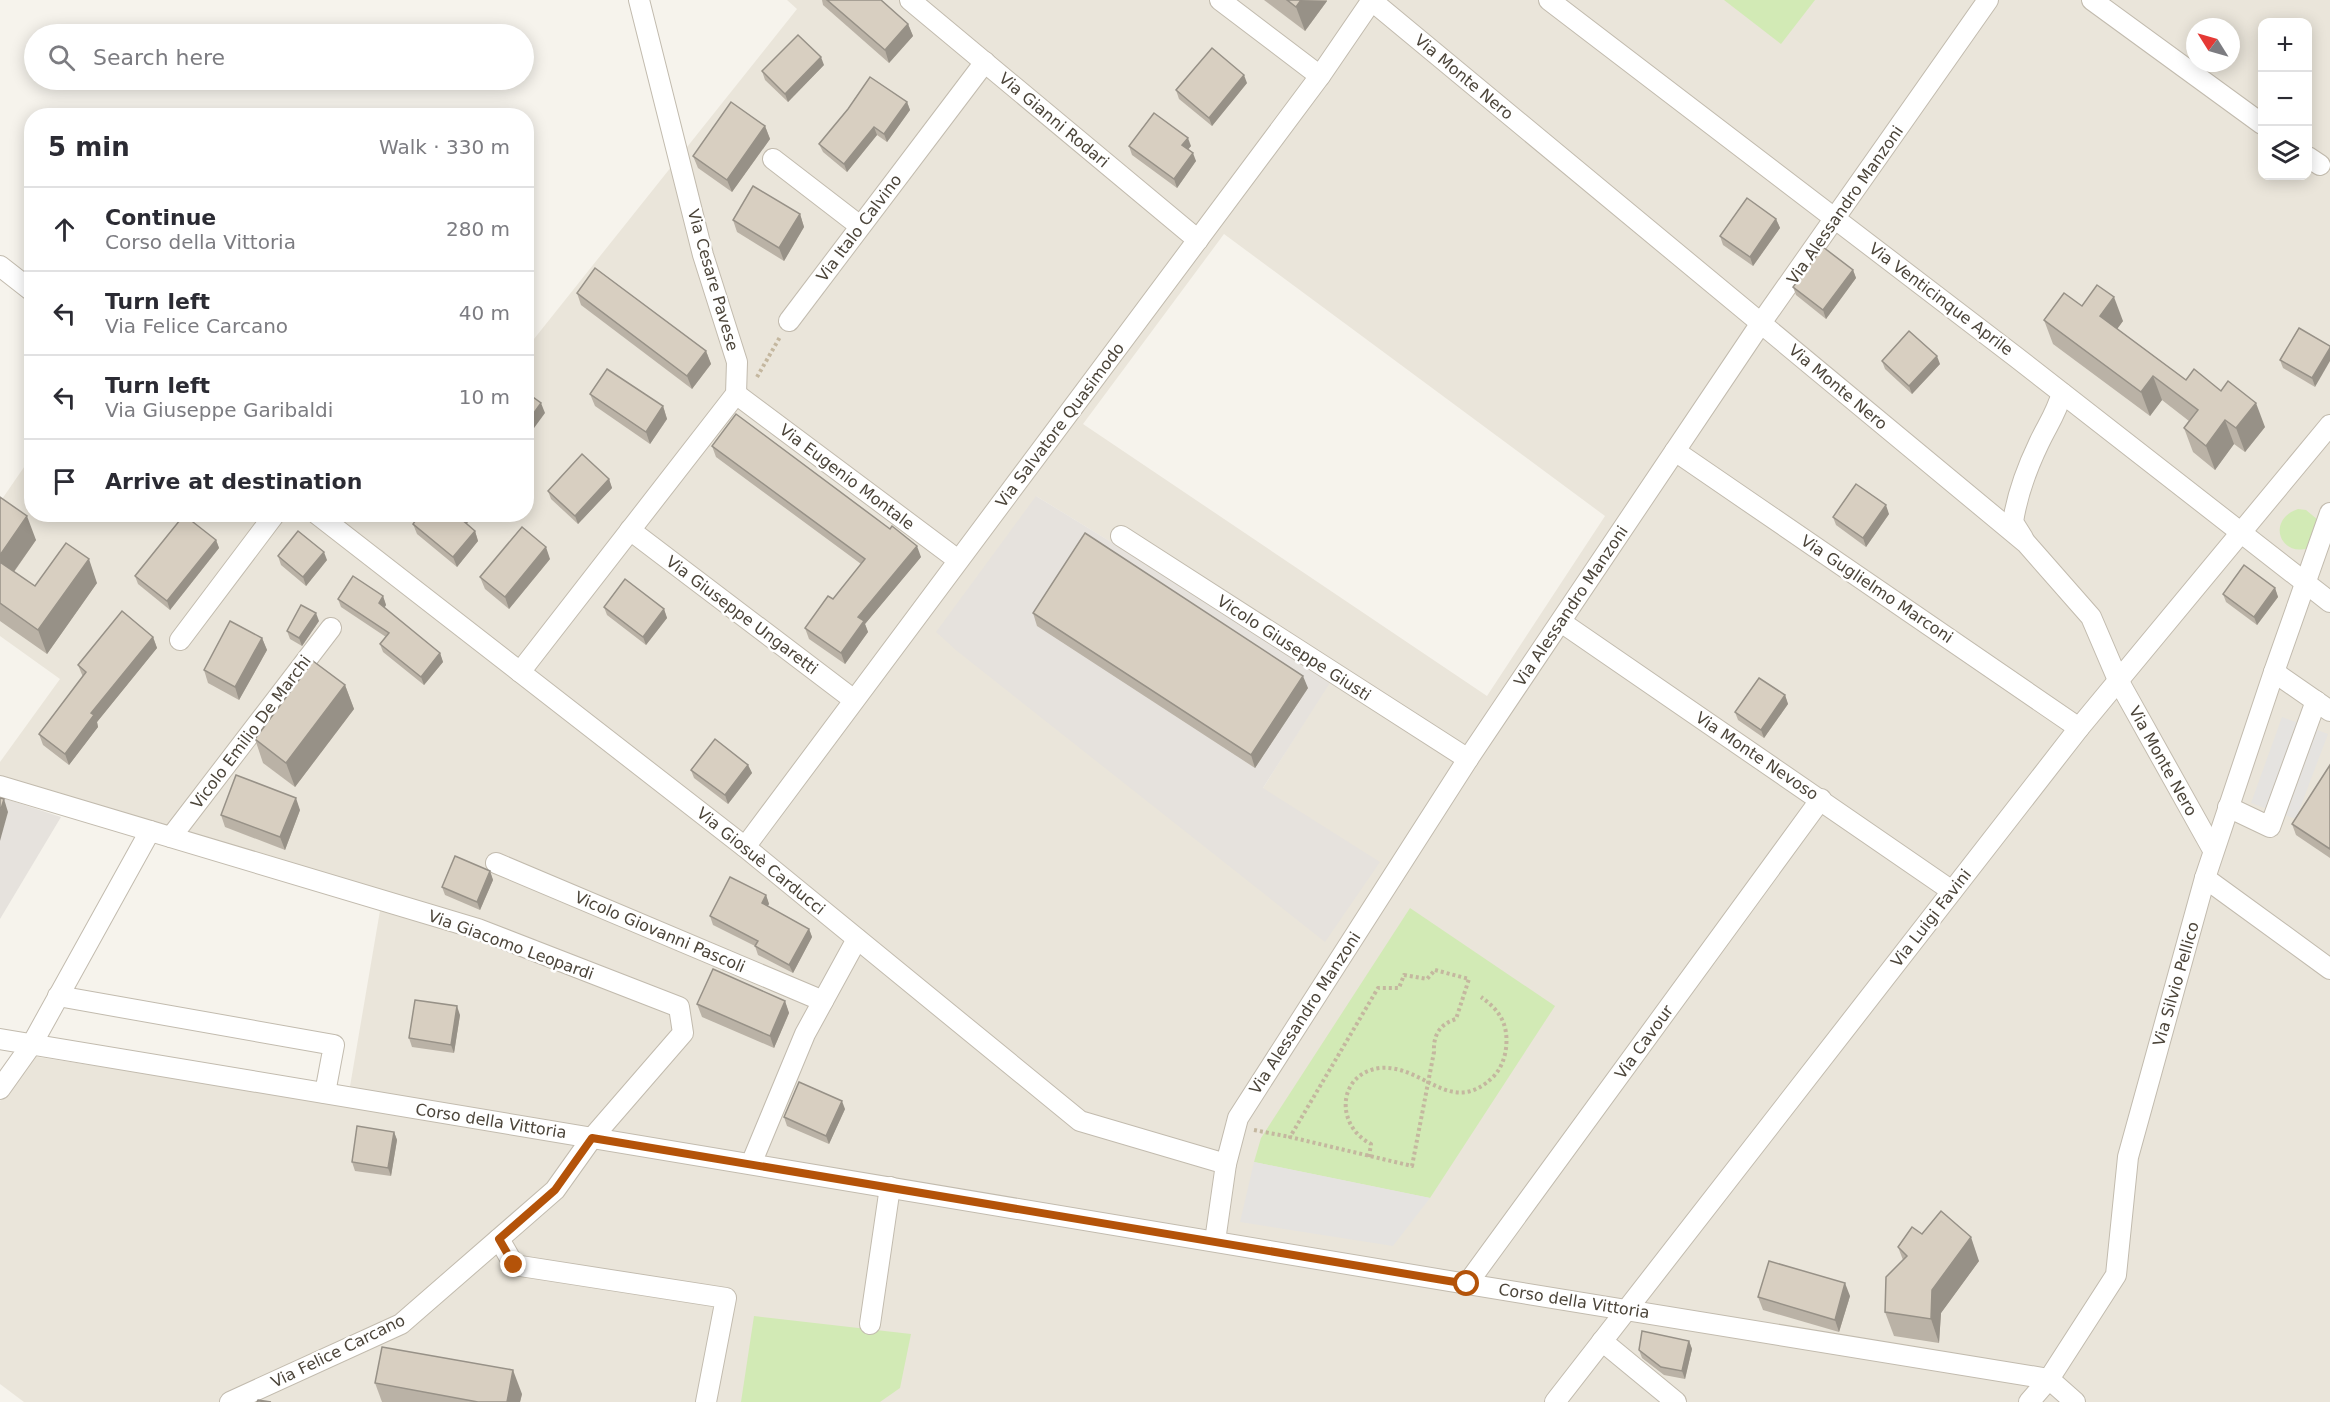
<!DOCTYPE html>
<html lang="en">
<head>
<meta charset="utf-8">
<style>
	body { margin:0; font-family:"DejaVu Sans",sans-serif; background:#f7f7f7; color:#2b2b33 }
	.controls { position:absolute; right:18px; top:18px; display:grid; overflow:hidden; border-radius:12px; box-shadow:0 3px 15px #0003 }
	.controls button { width:54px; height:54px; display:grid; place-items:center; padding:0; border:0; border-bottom:2px solid #e1e1e2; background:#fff; color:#2b2b33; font:30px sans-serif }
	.compass { position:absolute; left:2186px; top:18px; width:54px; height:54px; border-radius:50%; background:#fff; box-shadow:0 3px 15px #0003; rotate:307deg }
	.stop { position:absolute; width:18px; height:18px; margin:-14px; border:4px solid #b45309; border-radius:50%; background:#fff }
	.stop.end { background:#b45309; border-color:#fff; box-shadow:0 2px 6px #0008 }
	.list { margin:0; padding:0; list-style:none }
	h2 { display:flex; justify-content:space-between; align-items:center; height:78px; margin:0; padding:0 24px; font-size:26px }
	h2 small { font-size:20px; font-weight:400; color:#7c7c81 }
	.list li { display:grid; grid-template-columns:39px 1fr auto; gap:18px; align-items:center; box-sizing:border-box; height:84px; padding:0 24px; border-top:2px solid #e1e1e2 }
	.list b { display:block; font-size:22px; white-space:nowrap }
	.list p { margin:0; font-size:20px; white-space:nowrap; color:#7c7c81 }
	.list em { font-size:20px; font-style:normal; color:#7c7c81 }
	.icon { flex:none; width:33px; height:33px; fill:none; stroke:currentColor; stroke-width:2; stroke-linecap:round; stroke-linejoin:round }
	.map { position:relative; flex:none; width:2330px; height:1402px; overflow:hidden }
	.search { position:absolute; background:#fff; box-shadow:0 3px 15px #0003; left:24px; top:24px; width:510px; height:66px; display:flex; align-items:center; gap:15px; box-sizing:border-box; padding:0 21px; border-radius:33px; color:#7c7c81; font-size:22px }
	.panel { position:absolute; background:#fff; box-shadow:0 3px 15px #0003; left:24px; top:108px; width:510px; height:414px; border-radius:24px }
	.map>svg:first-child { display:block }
</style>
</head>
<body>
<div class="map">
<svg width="2330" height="1402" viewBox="0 0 2330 1402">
	<rect width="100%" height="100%" fill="#f6f3ec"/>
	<path fill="#eae5da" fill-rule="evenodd" d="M787,0H2330V1402H24L0,1384V1101L31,1056L347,1104L383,893L0,779V762L60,679L0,636V502L31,457L32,514H526L527,333L534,339L797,9ZM2262,22H2308V176H2262ZM2195,27H2231V63H2195ZM1224,234L1605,516L1487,696L1083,424ZM1036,496L1332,678L1263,788Z"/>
	<g fill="#e6e2dd">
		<path d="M1036,496L1333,678L1263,788L1380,862L1325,942L957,651L936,632Z"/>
		<path d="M0,797L61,817L0,919Z"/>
	</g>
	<g fill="#d2eab5">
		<path d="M1724,0H1815L1781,44Z"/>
		<path d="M2298,509L2306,510L2318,520L2311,547C2281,560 2265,520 2298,509Z"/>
		<path d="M1410,908L1555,1006L1430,1198L1254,1162L1261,1138Z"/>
		<path d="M754,1316L911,1334L900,1388L880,1402H741Z"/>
	</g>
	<g fill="#e5e3e0">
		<path d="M2282,717L2328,734L2296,819L2251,803Z"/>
		<path d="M1254,1162L1430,1198L1393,1246L1240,1222Z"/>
	</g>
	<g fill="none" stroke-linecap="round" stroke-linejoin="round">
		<defs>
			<g id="minor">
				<path d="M910,0L1198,240"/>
				<path d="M1220,0L1320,76"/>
				<path d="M1371,0L2026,543L2091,617L2118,680L2213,850"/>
				<path d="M1549,0L2016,357L2330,602"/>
				<path d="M2092,0L2262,124"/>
				<path d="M2308,157L2320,165"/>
				<path d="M773,159L860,226"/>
				<path d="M0,266L32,291"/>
				<path d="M789,321L985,62"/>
				<path d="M736,394L958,560"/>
				<path d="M1675,451L2079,728"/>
				<path d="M317,514L745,847L1080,1121L1226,1164"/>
				<path d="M630,530L854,700"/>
				<path d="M1121,536L1468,759"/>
				<path d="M2023,538L2013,522C2017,495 2027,468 2039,443C2048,424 2056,414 2062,393"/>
				<path d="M1561,622L1952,891"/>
				<path d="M180,640L275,514"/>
				<path d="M520,672L736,394L737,362L703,255L639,0"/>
				<path d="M2274,672L2330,711"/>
				<path d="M0,786L478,929L679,1007L683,1033L592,1138L555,1190L401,1324L230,1402"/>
				<path d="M2228,807L2270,827L2316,701"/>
				<path d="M171,837L331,628"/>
				<path d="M745,847L1320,76L1372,0"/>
				<path d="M496,863L823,1001"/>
				<path d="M2205,878L2330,969"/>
				<path d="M58,996L334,1045L325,1093"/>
				<path d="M0,1039L1467,1284L2049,1379L2075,1402"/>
				<path d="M0,1089L32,1044L150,831"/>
				<path d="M751,1164L805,1034L857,939"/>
				<path d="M499,1239L514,1265L726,1298L706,1402"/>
				<path d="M1215,1241L1226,1164L1238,1118L1468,759L1761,323L1988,0"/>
				<path d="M1467,1284L1821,799"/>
				<path d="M870,1324L890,1187"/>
				<path d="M1602,1341L1676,1402"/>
				<path d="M1555,1402L2079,728L2330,425"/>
				<path d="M2029,1402L2049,1379L2116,1275L2128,1157L2205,878L2274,672L2330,513"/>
			</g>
		</defs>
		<use href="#minor" stroke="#c2bbae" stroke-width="22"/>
		<g stroke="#c4b79f" stroke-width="4" stroke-dasharray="3 3" stroke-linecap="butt">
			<path d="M757,377L780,337"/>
			<path d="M1435,970L1469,979L1456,1019C1440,1024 1433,1035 1434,1052L1412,1166L1290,1137L1378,988H1399L1404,975L1427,979Z"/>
			<path d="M1254,1130L1290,1137"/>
			<path d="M1369,1157L1371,1144C1334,1125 1338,1073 1380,1068C1424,1064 1451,1119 1494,1076C1504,1065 1508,1048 1506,1033C1504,1017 1494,1006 1481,997"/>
		</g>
		<use href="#minor" stroke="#fff" stroke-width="20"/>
	</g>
	<g fill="#bab2a6">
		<path d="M822,0H881L908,24L913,36L889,63L823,5Z"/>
		<path d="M1264,0H1327V1L1305,31Z"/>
		<path d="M824,65L788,102L765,80L762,71Z"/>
		<path d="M1247,83L1212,126L1179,99L1176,90Z"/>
		<path d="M907,102L910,110L887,142L877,135L847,172L823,152L819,144Z"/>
		<path d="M765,126L770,139L732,192L698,168L693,156Z"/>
		<path d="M1129,146H1191L1188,149L1196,161L1177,188L1132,155Z"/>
		<path d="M800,214L804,227L784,261L737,232L733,220Z"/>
		<path d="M1776,219L1780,228L1753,266L1723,245L1720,236Z"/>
		<path d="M1853,270L1856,278L1826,319L1796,295L1793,287Z"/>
		<path d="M577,293L706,351L711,364L692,389L581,305Z"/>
		<path d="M2082,306L2123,321L2117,329L2186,380L2265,427L2245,452L2234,444L2215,470L2193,452L2184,428L2189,421L2162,400L2150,416L2053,344L2044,320Z"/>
		<path d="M2299,328L2315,387L2283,368L2280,360Z"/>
		<path d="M1882,361L1940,364L1912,394L1885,369Z"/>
		<path d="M590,394L663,406L667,419L650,444L595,406Z"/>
		<path d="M712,446L921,557L865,624L868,632L845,664L809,639L805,628L833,599L861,564L716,457Z"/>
		<path d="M609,479L612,488L578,524L551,499L548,491Z"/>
		<path d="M0,497L36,540L14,572L35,586L97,583L47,654L0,621Z"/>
		<path d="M420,514H473L467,524L475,531L478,541L457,567L417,534L413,524Z"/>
		<path d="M1889,514L1866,547L1836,525L1833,517Z"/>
		<path d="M216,540L219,548L170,610L138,584L135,576Z"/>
		<path d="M278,556L327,560L306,586L281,565Z"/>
		<path d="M550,559L509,609L485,589L480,577Z"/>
		<path d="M2275,588L2278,597L2257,625L2226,602L2223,594Z"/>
		<path d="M383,596L386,605L384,608L440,653L443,662L424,685L383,652L380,644L386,637L341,607L338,599Z"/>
		<path d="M604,607L664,609L667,618L646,645L607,615Z"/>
		<path d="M1033,613L1308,688L1255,768L1037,626Z"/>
		<path d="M319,621L302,646L290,639L287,631Z"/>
		<path d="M153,637L157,648L97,722L98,727L69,765L43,745L39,734L83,677L78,665Z"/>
		<path d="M262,638L267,650L239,700L208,683L204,670Z"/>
		<path d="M345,685L354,709L295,787L263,763L255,739Z"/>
		<path d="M1785,695L1788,704L1764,738L1738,720L1735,712Z"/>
		<path d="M748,765L752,773L728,804L694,778L691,770Z"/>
		<path d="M2330,765V858L2296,835L2292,824Z"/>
		<path d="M300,810L285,850L225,827L221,815Z"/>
		<path d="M490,871L493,880L480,910L445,895L442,887Z"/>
		<path d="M766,895L769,904L767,906L809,929L812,937L793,973L758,955L755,946L713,925L710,916Z"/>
		<path d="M785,1001L789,1013L774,1048L702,1017L697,1004Z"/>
		<path d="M460,1015L454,1053L412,1047L409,1038Z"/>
		<path d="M845,1109L829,1144L787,1126L784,1117Z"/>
		<path d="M394,1132L397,1140L391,1176L355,1171L352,1162Z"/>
		<path d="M1922,1234L1979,1261L1941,1313L1939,1343L1894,1336L1885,1312L1903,1260L1898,1247Z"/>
		<path d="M1850,1296L1839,1332L1763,1310L1758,1297Z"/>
		<path d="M1689,1341L1692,1349L1685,1379L1664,1375L1642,1358L1639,1350Z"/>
		<path d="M375,1383L522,1394L520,1402H382Z"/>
	</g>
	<g fill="#979187">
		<path d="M1301,0L1327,1L1305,31L1296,7Z"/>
		<path d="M908,24L913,36L889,63L885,50Z"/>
		<path d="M821,57L824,65L788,102L785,94Z"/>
		<path d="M1244,75L1247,83L1212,126L1209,118Z"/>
		<path d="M907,102L910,110L887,142L884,134Z"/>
		<path d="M765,126L770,139L732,192L727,180Z"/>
		<path d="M874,127L877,135L847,172L844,164Z"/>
		<path d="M1188,138L1191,146L1185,153L1182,145Z"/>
		<path d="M1193,153L1196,161L1177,188L1174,179Z"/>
		<path d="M800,214L804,227L784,261L779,248Z"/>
		<path d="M1776,219L1780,228L1753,266L1750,257Z"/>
		<path d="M1853,270L1856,278L1826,319L1823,310Z"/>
		<path d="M2114,297L2123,321L2109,340L2100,316Z"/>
		<path d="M2330,348V361L2315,387L2312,378Z"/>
		<path d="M706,351L711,364L692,389L687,376Z"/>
		<path d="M1937,356L1940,364L1912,394L1909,386Z"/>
		<path d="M2153,376L2162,400L2150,416L2141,392Z"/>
		<path d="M541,403L545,413L526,439V424Z"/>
		<path d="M2256,403L2265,427L2245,452L2236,428Z"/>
		<path d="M663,406L667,419L650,444L646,432Z"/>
		<path d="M2225,420L2234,444L2215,470L2206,446Z"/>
		<path d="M609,479L612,488L578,524L575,516Z"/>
		<path d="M1886,505L1889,514L1866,547L1863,538Z"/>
		<path d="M462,514H473L463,529L460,518Z"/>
		<path d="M27,516L36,540L5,584L0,569V555Z"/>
		<path d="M475,531L478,541L457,567L453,557Z"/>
		<path d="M216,540L219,548L170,610L167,601Z"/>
		<path d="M917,546L921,557L865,624L868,632L845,664L841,653L858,617Z"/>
		<path d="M546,547L550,559L509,609L505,597Z"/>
		<path d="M324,552L327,560L306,586L303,577Z"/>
		<path d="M89,559L97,583L47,654L38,630Z"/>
		<path d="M2275,588L2278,597L2257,625L2254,617Z"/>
		<path d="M383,596L386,605L382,612L379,603Z"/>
		<path d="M664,609L667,618L646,645L643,637Z"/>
		<path d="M316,613L319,621L302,646L299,638Z"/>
		<path d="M153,637L157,648L97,722L98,727L69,765L65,754L91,713Z"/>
		<path d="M262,638L267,650L239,700L235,687Z"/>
		<path d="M440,653L443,662L424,685L421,677Z"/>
		<path d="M1303,676L1308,688L1255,768L1251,755Z"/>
		<path d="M345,685L354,709L295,787L286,763Z"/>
		<path d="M1785,695L1788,704L1764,738L1761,730Z"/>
		<path d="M748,765L752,773L728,804L725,795Z"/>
		<path d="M296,798L300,810L285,850L280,837Z"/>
		<path d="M4,799L8,812L0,841V812Z"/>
		<path d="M490,871L493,880L480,910L477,902Z"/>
		<path d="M766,895L769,904L765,911L762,903Z"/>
		<path d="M809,929L812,937L793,973L789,965Z"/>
		<path d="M785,1001L789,1013L774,1048L770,1036Z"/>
		<path d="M457,1006L460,1015L454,1053L451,1045Z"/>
		<path d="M842,1101L845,1109L829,1144L826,1136Z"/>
		<path d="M394,1132L397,1140L391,1176L388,1168Z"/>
		<path d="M1971,1237L1979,1261L1941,1313L1939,1343L1931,1319L1932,1290Z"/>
		<path d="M1845,1283L1850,1296L1839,1332L1835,1320Z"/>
		<path d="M1689,1341L1692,1349L1685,1379L1682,1371Z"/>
		<path d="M513,1370L522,1394L520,1402H507Z"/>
	</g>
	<g fill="#d8cfc1" stroke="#979187" stroke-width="1.5">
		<path d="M827,0H881L908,24L885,50Z"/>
		<path d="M1287,0H1301L1296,7Z"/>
		<path d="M798,35L821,57L785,94L762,71Z"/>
		<path d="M1212,48L1244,75L1209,118L1176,90Z"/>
		<path d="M870,77L907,102L884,134L874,127L844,164L819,144L848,109Z"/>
		<path d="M731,102L765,126L727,180L693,156Z"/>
		<path d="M1154,113L1188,138L1182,145L1193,153L1174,179L1129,146Z"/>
		<path d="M753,186L800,214L779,248L733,220Z"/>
		<path d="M1747,198L1776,219L1750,257L1720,236Z"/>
		<path d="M1823,247L1853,270L1823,310L1793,287Z"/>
		<path d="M595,268L706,351L687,376L577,293Z"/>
		<path d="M2097,285L2114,297L2100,316L2186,380L2194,369L2221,391L2228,381L2256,403L2236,428L2225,420L2206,446L2184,428L2198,410L2153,376L2141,392L2044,320L2064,293L2082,306Z"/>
		<path d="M2299,328L2330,346V348L2312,378L2280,360Z"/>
		<path d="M1909,331L1937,356L1909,386L1882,361Z"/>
		<path d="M607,369L663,406L646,432L590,394Z"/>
		<path d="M526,392L541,403L526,424Z"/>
		<path d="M736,414L890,529L892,526L917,546L858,617L864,621L841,653L805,628L828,596L833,599L865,559L712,446Z"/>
		<path d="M582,454L609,479L575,516L548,491Z"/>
		<path d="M1856,484L1886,505L1863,538L1833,517Z"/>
		<path d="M0,497L27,516L0,555Z"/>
		<path d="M420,514H462L460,518L475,531L453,557L413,524Z"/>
		<path d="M184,515L216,540L167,601L135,576Z"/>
		<path d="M522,527L546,547L505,597L480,577Z"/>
		<path d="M298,531L324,552L303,577L278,556Z"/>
		<path d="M1085,533L1303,676L1251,755L1033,613Z"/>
		<path d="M66,543L89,559L38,630L0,603V562L35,586Z"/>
		<path d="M2244,565L2275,588L2254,617L2223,594Z"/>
		<path d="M353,576L383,596L379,603L440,653L421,677L380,644L389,633L338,599Z"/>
		<path d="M625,579L664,609L643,637L604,607Z"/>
		<path d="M301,605L316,613L299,638L287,631Z"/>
		<path d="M122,611L153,637L91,713L94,715L65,754L39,734L86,672L78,665Z"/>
		<path d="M230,621L262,638L235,687L204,670Z"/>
		<path d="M313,661L345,685L286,763L255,739Z"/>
		<path d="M1759,678L1785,695L1761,730L1735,712Z"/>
		<path d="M715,739L748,765L725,795L691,770Z"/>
		<path d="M2330,765V849L2292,824Z"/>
		<path d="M236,775L296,798L280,837L221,815Z"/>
		<path d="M0,798L4,799L0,812Z"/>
		<path d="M455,856L490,871L477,902L442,887Z"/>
		<path d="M730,877L766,895L762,903L809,929L789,965L755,946L758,941L710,916Z"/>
		<path d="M713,969L785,1001L770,1036L697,1004Z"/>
		<path d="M415,1000L457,1006L451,1045L409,1038Z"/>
		<path d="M799,1082L842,1101L826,1136L784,1117Z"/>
		<path d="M357,1126L394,1132L388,1168L352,1162Z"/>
		<path d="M1941,1211L1971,1237L1932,1290L1931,1319L1885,1312L1886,1277L1907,1256L1898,1247L1912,1227L1922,1234Z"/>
		<path d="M1769,1261L1845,1283L1835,1320L1758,1297Z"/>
		<path d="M1642,1331L1689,1341L1682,1371L1661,1367L1639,1350Z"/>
		<path d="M382,1347L513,1370L507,1402H478L375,1383Z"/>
		<path d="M258,1400L271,1402H257Z"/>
	</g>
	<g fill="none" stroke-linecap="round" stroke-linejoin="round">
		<path stroke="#b45309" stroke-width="8" d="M514,1265L499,1239L555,1190L592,1138L1467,1284"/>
	</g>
	<g text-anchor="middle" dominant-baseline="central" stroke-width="5" stroke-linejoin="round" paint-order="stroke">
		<g font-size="16" fill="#4b4439" stroke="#fff">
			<text transform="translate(1464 77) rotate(40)">Via Monte Nero</text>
			<text transform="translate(1054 120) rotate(40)">Via Gianni Rodari</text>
			<text transform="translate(1845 205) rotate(-55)">Via Alessandro Manzoni</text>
			<text transform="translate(859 228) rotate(-53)">Via Italo Calvino</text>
			<text transform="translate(713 280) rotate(74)">Via Cesare Pavese</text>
			<text transform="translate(1941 299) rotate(37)">Via Venticinque Aprile</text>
			<text transform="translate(1838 387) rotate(40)">Via Monte Nero</text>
			<text transform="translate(1060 425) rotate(-53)">Via Salvatore Quasimodo</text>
			<text transform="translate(847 477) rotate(37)">Via Eugenio Montale</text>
			<text transform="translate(1877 589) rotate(34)">Via Guglielmo Marconi</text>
			<text transform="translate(1571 606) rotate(-56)">Via Alessandro Manzoni</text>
			<text transform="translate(742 615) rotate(37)">Via Giuseppe Ungaretti</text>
			<text transform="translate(1294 648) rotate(33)">Vicolo Giuseppe Giusti</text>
			<text transform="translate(251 732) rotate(-53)">Vicolo Emilio De Marchi</text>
			<text transform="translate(1757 756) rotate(34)">Via Monte Nevoso</text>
			<text transform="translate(2163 761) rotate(61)">Via Monte Nero</text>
			<text transform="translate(761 861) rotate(39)">Via Giosuè Carducci</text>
			<text transform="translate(1931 918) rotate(-52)">Via Luigi Favini</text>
			<text transform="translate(660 932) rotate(23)">Vicolo Giovanni Pascoli</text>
			<text transform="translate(511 945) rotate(20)">Via Giacomo Leopardi</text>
			<text transform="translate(2176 984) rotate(-74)">Via Silvio Pellico</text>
			<text transform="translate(1305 1013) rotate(-57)">Via Alessandro Manzoni</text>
			<text transform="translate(1644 1042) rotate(-54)">Via Cavour</text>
			<text transform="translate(491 1121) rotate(9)">Corso della Vittoria</text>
			<text transform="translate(1574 1301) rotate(9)">Corso della Vittoria</text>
			<text transform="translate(338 1351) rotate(-26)">Via Felice Carcano</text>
		</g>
	</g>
</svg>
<div class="controls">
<button>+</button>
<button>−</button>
<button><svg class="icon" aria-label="layers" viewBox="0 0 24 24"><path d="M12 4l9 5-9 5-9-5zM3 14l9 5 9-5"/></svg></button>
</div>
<svg class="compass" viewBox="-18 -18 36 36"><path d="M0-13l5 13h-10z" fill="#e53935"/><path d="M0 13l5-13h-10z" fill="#7c7c81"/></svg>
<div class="stop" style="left:1467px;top:1284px"></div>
<div class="stop end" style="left:514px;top:1265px"></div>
<div class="search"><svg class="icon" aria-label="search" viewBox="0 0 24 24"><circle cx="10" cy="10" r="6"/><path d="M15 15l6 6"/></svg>Search here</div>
<section class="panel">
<h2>5 min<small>Walk · 330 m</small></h2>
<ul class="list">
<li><svg class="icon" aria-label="ahead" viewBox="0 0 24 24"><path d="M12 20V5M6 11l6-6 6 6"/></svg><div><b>Continue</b><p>Corso della Vittoria</p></div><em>280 m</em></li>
<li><svg class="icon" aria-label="left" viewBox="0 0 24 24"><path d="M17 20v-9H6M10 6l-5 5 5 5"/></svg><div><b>Turn left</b><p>Via Felice Carcano</p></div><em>40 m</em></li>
<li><svg class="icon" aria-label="left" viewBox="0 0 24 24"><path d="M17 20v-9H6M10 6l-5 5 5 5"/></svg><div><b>Turn left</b><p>Via Giuseppe Garibaldi</p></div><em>10 m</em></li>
<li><svg class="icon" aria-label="arrive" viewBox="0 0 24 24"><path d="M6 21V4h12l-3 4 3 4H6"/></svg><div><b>Arrive at destination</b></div></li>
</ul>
</section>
</div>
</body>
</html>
